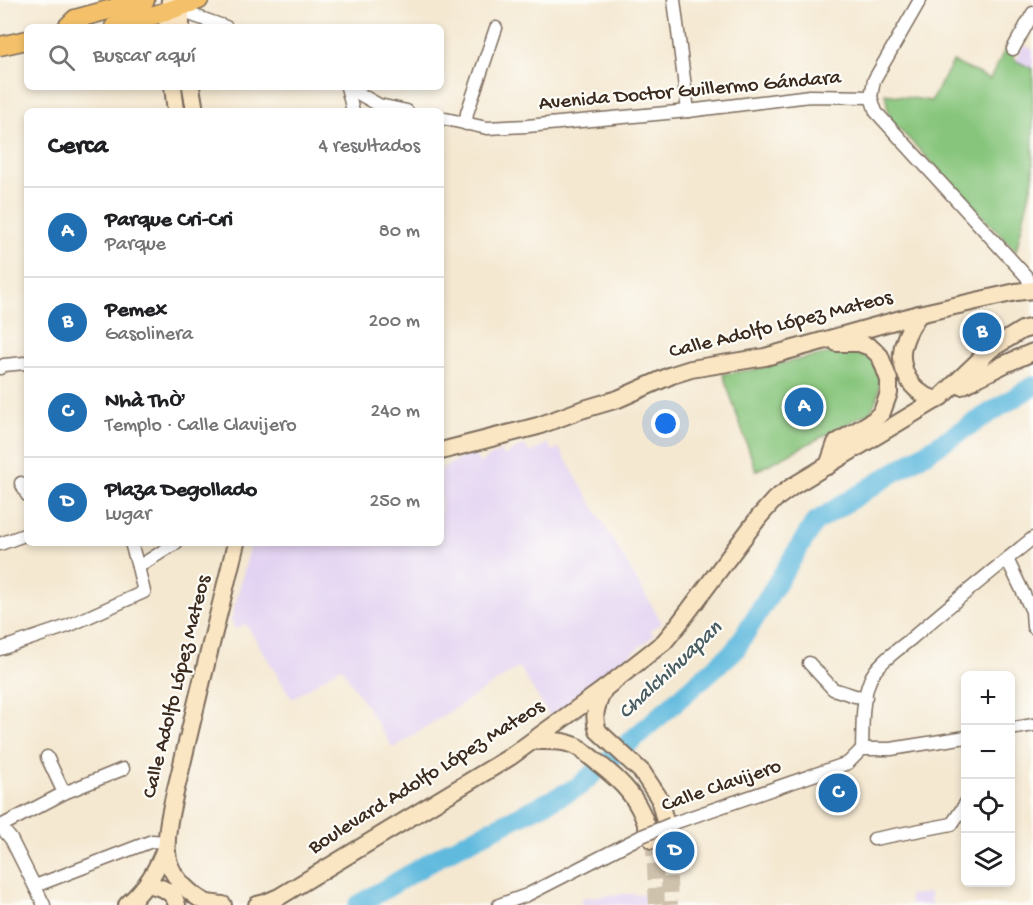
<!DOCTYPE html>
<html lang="es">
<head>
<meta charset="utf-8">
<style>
	body { margin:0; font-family:"Gochi Hand",sans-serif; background:#f6f6f6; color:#202124 }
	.controls { position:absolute; right:18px; bottom:18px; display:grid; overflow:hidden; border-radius:9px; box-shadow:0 3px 9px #0003 }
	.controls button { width:54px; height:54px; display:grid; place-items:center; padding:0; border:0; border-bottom:2px solid #e0e0e0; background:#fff; color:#202124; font:30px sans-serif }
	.you { position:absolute; left:666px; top:424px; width:21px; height:21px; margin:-15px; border:4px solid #fff; border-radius:50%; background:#1a73e8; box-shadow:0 0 0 9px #1a73e833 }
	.badge { display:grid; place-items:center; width:39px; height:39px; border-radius:50%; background:#1f6fb2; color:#fff; font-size:20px; font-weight:700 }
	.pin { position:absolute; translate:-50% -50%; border:3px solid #fff; box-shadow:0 2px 6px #0006 }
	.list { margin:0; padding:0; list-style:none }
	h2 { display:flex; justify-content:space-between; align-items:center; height:78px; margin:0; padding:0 24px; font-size:26px }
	h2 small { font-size:20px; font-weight:400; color:#757577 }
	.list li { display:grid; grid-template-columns:39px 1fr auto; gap:18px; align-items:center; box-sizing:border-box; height:90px; padding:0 24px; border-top:2px solid #e0e0e0 }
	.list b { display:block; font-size:22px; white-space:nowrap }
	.list p { margin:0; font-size:20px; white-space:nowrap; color:#757577 }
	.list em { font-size:20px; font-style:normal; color:#757577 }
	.icon { flex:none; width:33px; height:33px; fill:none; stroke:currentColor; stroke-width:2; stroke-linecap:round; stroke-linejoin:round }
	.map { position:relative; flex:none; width:1033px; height:905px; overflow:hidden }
	.search { position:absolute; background:#fff; box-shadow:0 3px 9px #0003; left:24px; top:24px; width:420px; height:66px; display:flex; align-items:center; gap:15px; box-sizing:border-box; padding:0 21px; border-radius:9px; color:#757577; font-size:22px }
	.panel { position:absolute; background:#fff; box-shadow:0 3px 9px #0003; left:24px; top:108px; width:420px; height:438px; border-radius:9px }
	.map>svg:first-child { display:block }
</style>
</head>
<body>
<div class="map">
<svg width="1033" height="905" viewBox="0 0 1033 905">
	<rect width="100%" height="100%" fill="#fdfcf7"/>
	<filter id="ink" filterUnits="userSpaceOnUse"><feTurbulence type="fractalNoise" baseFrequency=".0167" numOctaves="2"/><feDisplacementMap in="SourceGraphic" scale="12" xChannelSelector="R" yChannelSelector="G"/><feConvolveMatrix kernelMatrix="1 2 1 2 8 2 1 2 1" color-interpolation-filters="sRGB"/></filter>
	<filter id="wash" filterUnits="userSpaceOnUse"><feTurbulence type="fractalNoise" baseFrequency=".008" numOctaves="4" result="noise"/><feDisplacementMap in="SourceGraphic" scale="24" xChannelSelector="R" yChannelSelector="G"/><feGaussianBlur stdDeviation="1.35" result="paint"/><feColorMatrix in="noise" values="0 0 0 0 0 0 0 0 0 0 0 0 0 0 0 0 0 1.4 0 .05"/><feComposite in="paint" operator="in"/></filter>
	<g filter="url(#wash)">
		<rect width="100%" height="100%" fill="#f4e8d1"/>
		<g fill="#e3d3f2">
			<path d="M1023,45L1033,50V69L1016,61Z"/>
			<path d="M548,443L552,451L559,448L662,623L650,630L654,635L551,718L519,667L393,748L341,667L292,699L246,624L235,629L231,621L251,543H441V469L472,452L480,463L500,451L504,456L524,445L530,453Z"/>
			<path d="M930,893L931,905H910L909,895Z"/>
			<path d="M619,894H645L646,905H583L581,898Z"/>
		</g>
		<g fill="#87c57b" stroke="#61784c" stroke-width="1.5">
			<path d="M1007,46L1016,61L1033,69V179L1016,251L890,119L885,94L931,101L953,62L990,79Z"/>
			<path d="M850,349C855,351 860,351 864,354C885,368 882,394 870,412L756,471L723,374L751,370Z"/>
		</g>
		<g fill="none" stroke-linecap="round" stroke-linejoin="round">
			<path stroke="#60bade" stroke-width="20" d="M358,905L449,851L578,787L735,650L815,522L1033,386"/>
		</g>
	</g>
	<g filter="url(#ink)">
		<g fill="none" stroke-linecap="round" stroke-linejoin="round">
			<g stroke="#cfc2ad" stroke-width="16" stroke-dasharray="16 8" stroke-linecap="butt">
				<path d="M667,829L670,905"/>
				<path d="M652,840L654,850L657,905"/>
			</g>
			<defs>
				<g id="street">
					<path d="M674,0L688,111"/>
					<path d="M920,0L874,80L871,97L876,112L1027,277L1032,290"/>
					<path d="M181,7L192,15L226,27"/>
					<path d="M1013,49L1033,13"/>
					<path d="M347,87L379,105L407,111"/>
					<path d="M347,87L353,111"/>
					<path d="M441,118L487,128L527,126L688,111L810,96L871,97"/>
					<path d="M466,124L467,113L496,28"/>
					<path d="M0,368L4,365L25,363L27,364"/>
					<path d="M21,483L27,495"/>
					<path d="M0,544L27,534"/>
					<path d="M1007,559L1032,611L1033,627"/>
					<path d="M138,567L176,543"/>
					<path d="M0,649L68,626L144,592L138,567L131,543"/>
					<path d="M809,663L833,689L855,696L866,697"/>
					<path d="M1010,729L1033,725"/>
					<path d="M862,749C863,726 861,702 870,680C876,664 899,649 912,638C951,604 992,571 1033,538"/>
					<path d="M47,757L64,793"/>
					<path d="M671,824L848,763L862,749H891L966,737"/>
					<path d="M0,826L11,839L44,905"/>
					<path d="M1,826L64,793L123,769"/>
					<path d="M874,839L952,824L966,803"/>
					<path d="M35,886L152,841L167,842"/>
					<path d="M499,905L527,895L642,836"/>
				</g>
				<g id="secondary">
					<path d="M167,27L170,0"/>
					<path d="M181,27V0"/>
					<path d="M173,87L176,111"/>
					<path d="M191,87L195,111"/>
					<path d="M919,314C914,322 908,330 905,340C897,359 905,384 924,395C928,397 933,399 937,400"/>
					<path d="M961,386L1005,364L1033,352"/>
					<path d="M441,451L538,426L581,410L618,399L672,375L691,369L765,357L919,314L1016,292L1033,290"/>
					<path d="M828,466L836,443L874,420L882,412L889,393V380L880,356L870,347L859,343H837"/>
					<path d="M604,689C597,704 592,715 598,731L642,772L659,798L667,829"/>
					<path d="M534,741C550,741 568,739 582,750C601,766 625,782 637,804C644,815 647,828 652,840"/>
					<path d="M148,884C162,888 173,890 177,905"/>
					<path d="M127,905C147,887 157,870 166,846"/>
					<path d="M223,905C217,904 210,904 205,902C190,894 174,879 169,863C161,837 176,791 182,764C199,690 218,617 236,543"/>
					<path d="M257,905L265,903L279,897L510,757L604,689L664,642L678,625L759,517L774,500L793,486L941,397L991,349L1022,330L1033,327"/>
				</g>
				<g id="primary">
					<path d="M67,27L75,19L145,0"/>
					<path d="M114,27L168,11L199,0"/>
					<path d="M0,46L27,40"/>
				</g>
			</defs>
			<use href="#street" stroke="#7c6c5d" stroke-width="15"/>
			<use href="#secondary" stroke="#7c6c5d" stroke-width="20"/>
			<use href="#primary" stroke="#7c6c5d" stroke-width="21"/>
			<use href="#street" stroke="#fff" stroke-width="12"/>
			<use href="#secondary" stroke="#fbe6c4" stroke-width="16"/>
			<use href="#primary" stroke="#f4c16b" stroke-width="18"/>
			<defs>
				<path id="street-bridge" d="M642,836L671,824"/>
			</defs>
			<use href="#street-bridge" stroke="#7c6c5d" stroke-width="15" stroke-linecap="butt"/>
			<use href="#street-bridge" stroke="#fff" stroke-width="12"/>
		</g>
	</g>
	<g text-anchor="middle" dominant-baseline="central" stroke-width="4.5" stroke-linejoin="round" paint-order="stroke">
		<g font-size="21" fill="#3b2a1e" stroke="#fdfcf7">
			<text transform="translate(690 92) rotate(-5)">Avenida Doctor Guillermo Gándara</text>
			<text transform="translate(781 326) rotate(-14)">Calle Adolfo López Mateos</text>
			<text transform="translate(178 687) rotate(-76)">Calle Adolfo López Mateos</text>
			<text transform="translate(427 778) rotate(-32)">Boulevard Adolfo López Mateos</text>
			<text transform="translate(722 787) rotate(-19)">Calle Clavijero</text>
		</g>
		<g font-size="22" font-style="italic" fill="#485c61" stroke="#fdfcf7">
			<text transform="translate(671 671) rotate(-43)">Chalchihuapan</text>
		</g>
	</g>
</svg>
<div class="controls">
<button>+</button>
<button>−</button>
<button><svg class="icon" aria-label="locate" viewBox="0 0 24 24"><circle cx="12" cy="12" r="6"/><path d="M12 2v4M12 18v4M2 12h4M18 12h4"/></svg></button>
<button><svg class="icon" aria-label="layers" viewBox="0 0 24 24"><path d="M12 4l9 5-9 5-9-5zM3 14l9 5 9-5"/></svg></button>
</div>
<div class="you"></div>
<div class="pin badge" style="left:804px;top:407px">A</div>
<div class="pin badge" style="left:982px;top:332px">B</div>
<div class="pin badge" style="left:838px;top:793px">C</div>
<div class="pin badge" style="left:675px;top:851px">D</div>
<div class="search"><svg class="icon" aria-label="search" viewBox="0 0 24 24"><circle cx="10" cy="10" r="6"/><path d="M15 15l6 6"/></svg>Buscar aquí</div>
<section class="panel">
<h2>Cerca<small>4 resultados</small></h2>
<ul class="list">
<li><span class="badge">A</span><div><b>Parque Cri-Cri</b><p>Parque</p></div><em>80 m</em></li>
<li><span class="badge">B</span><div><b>Pemex</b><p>Gasolinera</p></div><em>200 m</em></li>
<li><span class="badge">C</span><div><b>Nhà Thờ</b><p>Templo · Calle Clavijero</p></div><em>240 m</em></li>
<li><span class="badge">D</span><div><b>Plaza Degollado</b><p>Lugar</p></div><em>250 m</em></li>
</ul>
</section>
</div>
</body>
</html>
